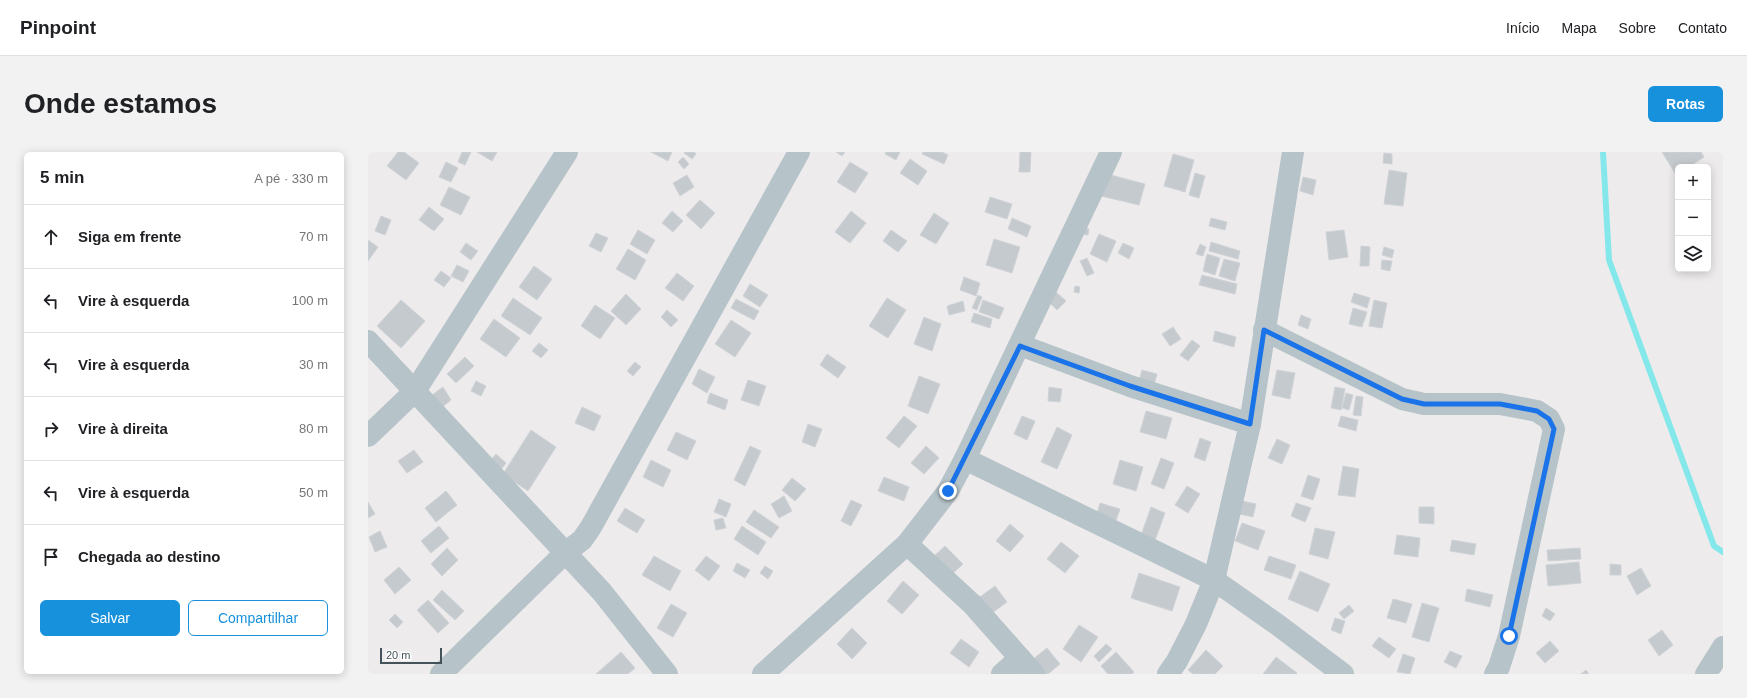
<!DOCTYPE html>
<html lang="pt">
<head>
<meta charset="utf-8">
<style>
	body { margin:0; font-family:Arial,sans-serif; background:#f2f2f2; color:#202124 }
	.controls { position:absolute; right:12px; top:12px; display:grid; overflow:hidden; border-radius:6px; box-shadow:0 2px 10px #0003 }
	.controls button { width:36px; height:36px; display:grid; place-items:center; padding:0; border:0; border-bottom:1px solid #e0e0e0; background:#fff; color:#202124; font:20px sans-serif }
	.scale { position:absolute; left:12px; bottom:10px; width:62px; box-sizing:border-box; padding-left:4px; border:2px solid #445359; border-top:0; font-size:11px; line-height:14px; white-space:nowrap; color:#445359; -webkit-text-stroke:3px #fff; paint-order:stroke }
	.stop { position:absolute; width:12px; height:12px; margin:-9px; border:3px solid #1a73e8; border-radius:50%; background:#fff }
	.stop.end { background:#1a73e8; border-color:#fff; box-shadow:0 1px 4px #0008 }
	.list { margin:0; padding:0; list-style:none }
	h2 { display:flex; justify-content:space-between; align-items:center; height:52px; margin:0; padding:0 16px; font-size:17px }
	h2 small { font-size:13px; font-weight:400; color:#757577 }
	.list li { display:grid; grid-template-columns:26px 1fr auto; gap:12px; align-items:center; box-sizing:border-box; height:64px; padding:0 16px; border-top:1px solid #e0e0e0 }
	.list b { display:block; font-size:15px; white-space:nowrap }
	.list em { font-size:13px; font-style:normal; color:#757577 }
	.actions { display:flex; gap:8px; padding:12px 16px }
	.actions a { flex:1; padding:9px 0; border:1px solid #1891dc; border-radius:6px; text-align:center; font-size:14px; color:#1891dc }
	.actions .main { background:#1891dc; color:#fff }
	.icon { flex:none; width:22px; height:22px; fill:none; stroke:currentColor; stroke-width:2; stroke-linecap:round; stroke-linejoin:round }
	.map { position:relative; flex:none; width:1355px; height:522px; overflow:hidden; border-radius:6px }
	header { display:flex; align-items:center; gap:24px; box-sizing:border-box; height:56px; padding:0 20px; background:#fff; border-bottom:1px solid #e0e0e0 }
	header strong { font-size:19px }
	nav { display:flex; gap:22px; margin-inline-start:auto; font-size:14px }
	.intro { display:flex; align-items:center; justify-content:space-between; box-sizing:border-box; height:96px; padding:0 24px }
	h1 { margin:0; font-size:28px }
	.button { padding:10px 18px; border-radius:6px; background:#1891dc; color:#fff; font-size:14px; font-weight:700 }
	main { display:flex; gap:24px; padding:0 24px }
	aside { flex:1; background:#fff; border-radius:6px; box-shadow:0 2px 10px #0003 }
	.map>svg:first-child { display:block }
</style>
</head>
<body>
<header>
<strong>Pinpoint</strong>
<nav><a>Início</a><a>Mapa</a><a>Sobre</a><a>Contato</a></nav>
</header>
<div class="intro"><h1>Onde estamos</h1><a class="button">Rotas</a></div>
<main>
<aside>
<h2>5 min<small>A pé · 330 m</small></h2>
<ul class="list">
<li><svg class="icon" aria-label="ahead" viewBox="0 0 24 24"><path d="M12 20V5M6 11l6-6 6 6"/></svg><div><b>Siga em frente</b></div><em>70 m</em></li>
<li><svg class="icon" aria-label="left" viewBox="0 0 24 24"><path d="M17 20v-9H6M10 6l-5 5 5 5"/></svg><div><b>Vire à esquerda</b></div><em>100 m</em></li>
<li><svg class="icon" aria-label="left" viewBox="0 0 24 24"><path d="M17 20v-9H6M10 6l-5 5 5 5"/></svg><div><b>Vire à esquerda</b></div><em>30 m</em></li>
<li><svg class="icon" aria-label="right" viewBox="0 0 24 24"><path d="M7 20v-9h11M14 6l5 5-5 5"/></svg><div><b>Vire à direita</b></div><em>80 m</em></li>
<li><svg class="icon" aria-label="left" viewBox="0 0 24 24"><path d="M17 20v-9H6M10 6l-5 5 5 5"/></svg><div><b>Vire à esquerda</b></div><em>50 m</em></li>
<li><svg class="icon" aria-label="arrive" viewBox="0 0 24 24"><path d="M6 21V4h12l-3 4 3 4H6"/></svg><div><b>Chegada ao destino</b></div></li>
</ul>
<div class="actions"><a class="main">Salvar</a><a>Compartilhar</a></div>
</aside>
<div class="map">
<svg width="1355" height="522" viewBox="0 0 1355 522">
	<rect width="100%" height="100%" fill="#eeebec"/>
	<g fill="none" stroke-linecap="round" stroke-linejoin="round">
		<path stroke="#84e8eb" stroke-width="6" d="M1235,0L1241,108L1346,394L1355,400"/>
	</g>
	<g fill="#c5cace" stroke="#cfd3d7">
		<path d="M30,0H36L51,11L38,28L19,14Z"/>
		<path d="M94,0H103L97,13L90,10Z"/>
		<path d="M109,0H129L124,9Z"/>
		<path d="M283,0H304L300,9Z"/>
		<path d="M317,0H326L328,2L324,7L316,1Z"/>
		<path d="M468,0H477L474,4Z"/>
		<path d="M518,0H532L528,8L517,2Z"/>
		<path d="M555,0H574L580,3L576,12L554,2Z"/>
		<path d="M652,0H663L662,20H651Z"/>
		<path d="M1294,0H1333L1336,5L1321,15H1310V22L1308,23Z"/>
		<path d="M1016,1L1024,2V12L1015,11Z"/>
		<path d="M805,2L826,8L817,40L796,34Z"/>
		<path d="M315,5L321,12L316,17L310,10Z"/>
		<path d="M542,7L559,19L550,33L532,21Z"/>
		<path d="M78,10L90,16L83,30L71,25Z"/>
		<path d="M482,10L500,21L487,41L469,30Z"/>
		<path d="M1021,18L1039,21L1035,54L1016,52Z"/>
		<path d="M827,21L837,24L831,46L821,43Z"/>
		<path d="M739,22L777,32L771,53L733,44Z"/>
		<path d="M319,23L326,35L312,44L305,31Z"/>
		<path d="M935,25L948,28L945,43L932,39Z"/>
		<path d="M81,35L102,45L93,63L72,53Z"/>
		<path d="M622,45L644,52L639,67L617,60Z"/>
		<path d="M332,48L347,61L333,77L318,63Z"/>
		<path d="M61,55L76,67L66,79L51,68Z"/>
		<path d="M304,59L315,69L305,80L294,71Z"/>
		<path d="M483,59L498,71L482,91L467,80Z"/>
		<path d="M566,61L581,71L568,92L552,83Z"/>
		<path d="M13,64L23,68L17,83L7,79Z"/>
		<path d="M644,66L663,74L659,85L640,77Z"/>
		<path d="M843,66L859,70L857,78L841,74Z"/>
		<path d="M713,75L721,77L720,83L712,82Z"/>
		<path d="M270,78L287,88L279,102L262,92Z"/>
		<path d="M523,78L539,89L530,100L515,89Z"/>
		<path d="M976,78L980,105L961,108L958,80Z"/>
		<path d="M228,81L240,86L233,100L221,94Z"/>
		<path d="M731,82L748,89L739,110L722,102Z"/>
		<path d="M626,87L652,95L644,121L618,113Z"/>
		<path d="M0,88L10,95L0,109Z"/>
		<path d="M843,90L872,99L870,107L841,99Z"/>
		<path d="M98,91L110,99L103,108L92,100Z"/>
		<path d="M755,91L766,96L761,107L750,101Z"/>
		<path d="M832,92L838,95L835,104L828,102Z"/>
		<path d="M993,94L1002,95L1001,114H992Z"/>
		<path d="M1016,95L1026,98L1024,106L1014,103Z"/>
		<path d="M260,97L278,108L267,128L248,117Z"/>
		<path d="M839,102L852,106L847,123L835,119Z"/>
		<path d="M719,106L726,121L719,124L712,109Z"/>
		<path d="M856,107L872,111L867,129L851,124Z"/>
		<path d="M1014,108L1024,109L1022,119L1013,117Z"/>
		<path d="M89,113L101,119L95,130L83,124Z"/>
		<path d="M166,114L184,127L169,148L151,135Z"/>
		<path d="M73,119L83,126L76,135L66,128Z"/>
		<path d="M309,121L326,134L315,149L297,136Z"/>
		<path d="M834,123L869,132L867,142L831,133Z"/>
		<path d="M596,125L612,131L608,144L592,138Z"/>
		<path d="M382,132L400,143L392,155L375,144Z"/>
		<path d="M707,134L712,135L711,141L706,140Z"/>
		<path d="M688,140L698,149L689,158L679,148Z"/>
		<path d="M986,141L1002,146L999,156L983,150Z"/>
		<path d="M258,142L273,157L258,173L243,159Z"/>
		<path d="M610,143L614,145L609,158L604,156Z"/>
		<path d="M145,146L174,166L162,183L133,164Z"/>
		<path d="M519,146L538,158L520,186L501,174Z"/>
		<path d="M368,147L391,159L386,168L363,156Z"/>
		<path d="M33,148L57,169L33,196L9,174Z"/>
		<path d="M615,148L636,156L631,167L611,160Z"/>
		<path d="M1006,148L1019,151L1014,176L1001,174Z"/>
		<path d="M595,149L597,159L581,163L579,154Z"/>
		<path d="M227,153L247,166L232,187L213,174Z"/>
		<path d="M985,156L999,160L994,175L981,172Z"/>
		<path d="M299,158L310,168L303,175L293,165Z"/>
		<path d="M606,161L624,167L622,176L603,170Z"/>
		<path d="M933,163L943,167L940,177L930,173Z"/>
		<path d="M556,165L573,172L564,199L546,192Z"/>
		<path d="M126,167L152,186L138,205L112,187Z"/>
		<path d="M363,168L383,181L367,205L347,192Z"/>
		<path d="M805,175L813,187L802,194L794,182Z"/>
		<path d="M847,179L868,185L866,195L845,189Z"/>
		<path d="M824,188L832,194L820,209L812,203Z"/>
		<path d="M171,191L180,198L173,206L164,199Z"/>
		<path d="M459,202L478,215L470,226L452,213Z"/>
		<path d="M97,205L106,214L88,231L79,222Z"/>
		<path d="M267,210L273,215L265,224L259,219Z"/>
		<path d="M331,217L347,225L339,241L324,232Z"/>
		<path d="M774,218L789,222L786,233L771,229Z"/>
		<path d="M909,218L927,221L922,247L904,243Z"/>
		<path d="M551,224L572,232L560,262L540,254Z"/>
		<path d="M380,228L398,234L391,254L373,248Z"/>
		<path d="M108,229L118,234L113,244L103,239Z"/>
		<path d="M75,235L83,248L73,256L64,243Z"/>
		<path d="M681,235L694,237L692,250L680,249Z"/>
		<path d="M967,235L977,237L973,258L963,256Z"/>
		<path d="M342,241L360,248L357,258L339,251Z"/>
		<path d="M978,241L985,243L981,258L974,256Z"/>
		<path d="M988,244L995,245L993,264L985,263Z"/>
		<path d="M214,255L233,264L226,279L207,271Z"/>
		<path d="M778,259L804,266L798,287L772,280Z"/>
		<path d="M536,264L549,274L531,296L518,286Z"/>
		<path d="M654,264L667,269L659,288L646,282Z"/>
		<path d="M973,264L990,268L988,279L970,274Z"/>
		<path d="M440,272L454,277L447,295L434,290Z"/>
		<path d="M689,275L704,283L689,317L673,310Z"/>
		<path d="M163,278L188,295L160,339L135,322Z"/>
		<path d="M308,280L328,289L319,308L299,298Z"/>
		<path d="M832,286L843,290L837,309L826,305Z"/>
		<path d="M909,287L922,293L914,312L900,306Z"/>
		<path d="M382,294L393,299L377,334L366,328Z"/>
		<path d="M558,294L571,306L556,322L543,311Z"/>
		<path d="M46,298L55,310L39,321L30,309Z"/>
		<path d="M128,302L138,311L132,319L121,310Z"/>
		<path d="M793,306L806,311L796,337L783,332Z"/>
		<path d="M283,308L303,318L295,335L275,325Z"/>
		<path d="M752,308L775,315L768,339L745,332Z"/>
		<path d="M975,314L991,317L987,345L970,343Z"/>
		<path d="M940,323L952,327L945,348L933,344Z"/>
		<path d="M516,325L541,335L536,349L510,339Z"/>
		<path d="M424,326L438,337L427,349L414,338Z"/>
		<path d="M819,334L832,342L820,361L807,353Z"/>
		<path d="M78,339L89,353L68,370L57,356Z"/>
		<path d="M416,344L424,359L411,366L403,352Z"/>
		<path d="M351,347L363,352L358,365L346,360Z"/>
		<path d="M483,348L494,353L483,374L473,369Z"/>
		<path d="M870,348L888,352L885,365L867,361Z"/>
		<path d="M0,350L7,362L0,366Z"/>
		<path d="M732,351L752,357L746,374L727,368Z"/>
		<path d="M928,351L943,356L937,370L923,364Z"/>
		<path d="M783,355L797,361L786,391L772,386Z"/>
		<path d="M1051,355H1066V372L1051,371Z"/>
		<path d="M257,356L277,368L269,381L249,369Z"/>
		<path d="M386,358L411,375L403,386L378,370Z"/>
		<path d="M355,366L358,376L348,378L346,368Z"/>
		<path d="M874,371L897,379L890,398L867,389Z"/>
		<path d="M642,372L656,384L642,400L628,389Z"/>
		<path d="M71,374L81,386L63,401L53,389Z"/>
		<path d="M374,374L398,390L390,403L366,387Z"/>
		<path d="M947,376L967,380L960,407L941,402Z"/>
		<path d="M12,379L19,395L7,400L1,385Z"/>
		<path d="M1029,383L1052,386L1050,405L1026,402Z"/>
		<path d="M1084,388L1108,392L1106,403L1082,399Z"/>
		<path d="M693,390L711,404L697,421L679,407Z"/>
		<path d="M577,394L595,412L583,423L565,405Z"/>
		<path d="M79,396L90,408L74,424L63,412Z"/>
		<path d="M1212,396L1213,407L1180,409L1179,398Z"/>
		<path d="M286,404L313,419L302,439L274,423Z"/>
		<path d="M338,404L352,414L341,429L327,418Z"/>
		<path d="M901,404L928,413L923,427L896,418Z"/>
		<path d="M1211,410L1213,431L1180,434L1178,413Z"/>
		<path d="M369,411L382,418L377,426L365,419Z"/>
		<path d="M1242,412L1253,413V423H1242Z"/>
		<path d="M397,414L405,419L400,427L392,421Z"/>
		<path d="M31,415L43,428L27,442L16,428Z"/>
		<path d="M1273,416L1283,434L1269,443L1259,424Z"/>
		<path d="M932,419L962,432L950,460L920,447Z"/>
		<path d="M771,421L812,435L804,459L763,446Z"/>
		<path d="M535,429L551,443L534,462L519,449Z"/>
		<path d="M627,434L639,450L620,464L609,447Z"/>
		<path d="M1099,437L1125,443L1122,455L1097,449Z"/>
		<path d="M74,438L96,459L87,468L65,448Z"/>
		<path d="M1025,447L1044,452L1038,471L1019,466Z"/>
		<path d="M60,448L81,471L70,481L49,458Z"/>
		<path d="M1054,451L1071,456L1061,490L1044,485Z"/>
		<path d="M303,452L319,461L305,485L289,476Z"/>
		<path d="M981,453L986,459L976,467L971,461Z"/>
		<path d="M1178,456L1187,462L1182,469L1174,464Z"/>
		<path d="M27,462L35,470L29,476L21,468Z"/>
		<path d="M967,466L977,469L973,482L963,478Z"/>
		<path d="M711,473L730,485L713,510L695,497Z"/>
		<path d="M484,476L499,491L484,507L469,492Z"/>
		<path d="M1294,478L1305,493L1291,504L1280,488Z"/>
		<path d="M1011,485L1028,497L1021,506L1004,494Z"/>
		<path d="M593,487L611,500L601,515L582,501Z"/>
		<path d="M1182,489L1191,499L1177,511L1168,501Z"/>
		<path d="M738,492L744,497L731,510L726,504Z"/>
		<path d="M679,496L692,512L680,522H676L664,508Z"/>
		<path d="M838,498L855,514L847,522H825L820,518Z"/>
		<path d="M1082,499L1094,504L1088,516L1076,510Z"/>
		<path d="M253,500L267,516L260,522H228Z"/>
		<path d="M748,500L766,520L764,522H740L733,514Z"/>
		<path d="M1035,502L1047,506L1042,522L1029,520Z"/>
		<path d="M908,505L929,521L928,522H895Z"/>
		<path d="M1218,518L1221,522H1213Z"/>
	</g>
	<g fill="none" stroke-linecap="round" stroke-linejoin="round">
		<g stroke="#b6c3c9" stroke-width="22">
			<path d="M896,178L1034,247L1056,252H1132L1169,259L1181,267L1186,277L1141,484L1131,515L1127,522"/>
			<path d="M0,189L234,440L299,522"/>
			<path d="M652,193L762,234L882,272"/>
			<path d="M0,284L47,239L199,0"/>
			<path d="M597,307L846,428L910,473L975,522"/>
			<path d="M539,392L605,453L666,522"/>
			<path d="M73,522L198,400L214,388L223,375L431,0"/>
			<path d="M395,522L539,392L580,339L597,307L743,0"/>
			<path d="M634,522L652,506"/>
			<path d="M800,522L809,509L828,472L846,428L882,272L925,0"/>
			<path d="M1338,522L1355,495"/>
		</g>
	</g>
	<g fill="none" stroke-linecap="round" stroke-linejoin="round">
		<path stroke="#1a73e8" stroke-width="5" d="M580,339L652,194L762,234L882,272L896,178L1034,247L1056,252H1132L1169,259L1181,267L1186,277L1141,484"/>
	</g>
</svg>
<div class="controls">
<button>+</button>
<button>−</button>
<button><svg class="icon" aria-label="layers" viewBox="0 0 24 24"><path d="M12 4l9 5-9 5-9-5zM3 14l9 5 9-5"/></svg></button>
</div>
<div class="scale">20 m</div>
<div class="stop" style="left:1141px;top:484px"></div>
<div class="stop end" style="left:580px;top:339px"></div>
</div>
</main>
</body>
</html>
